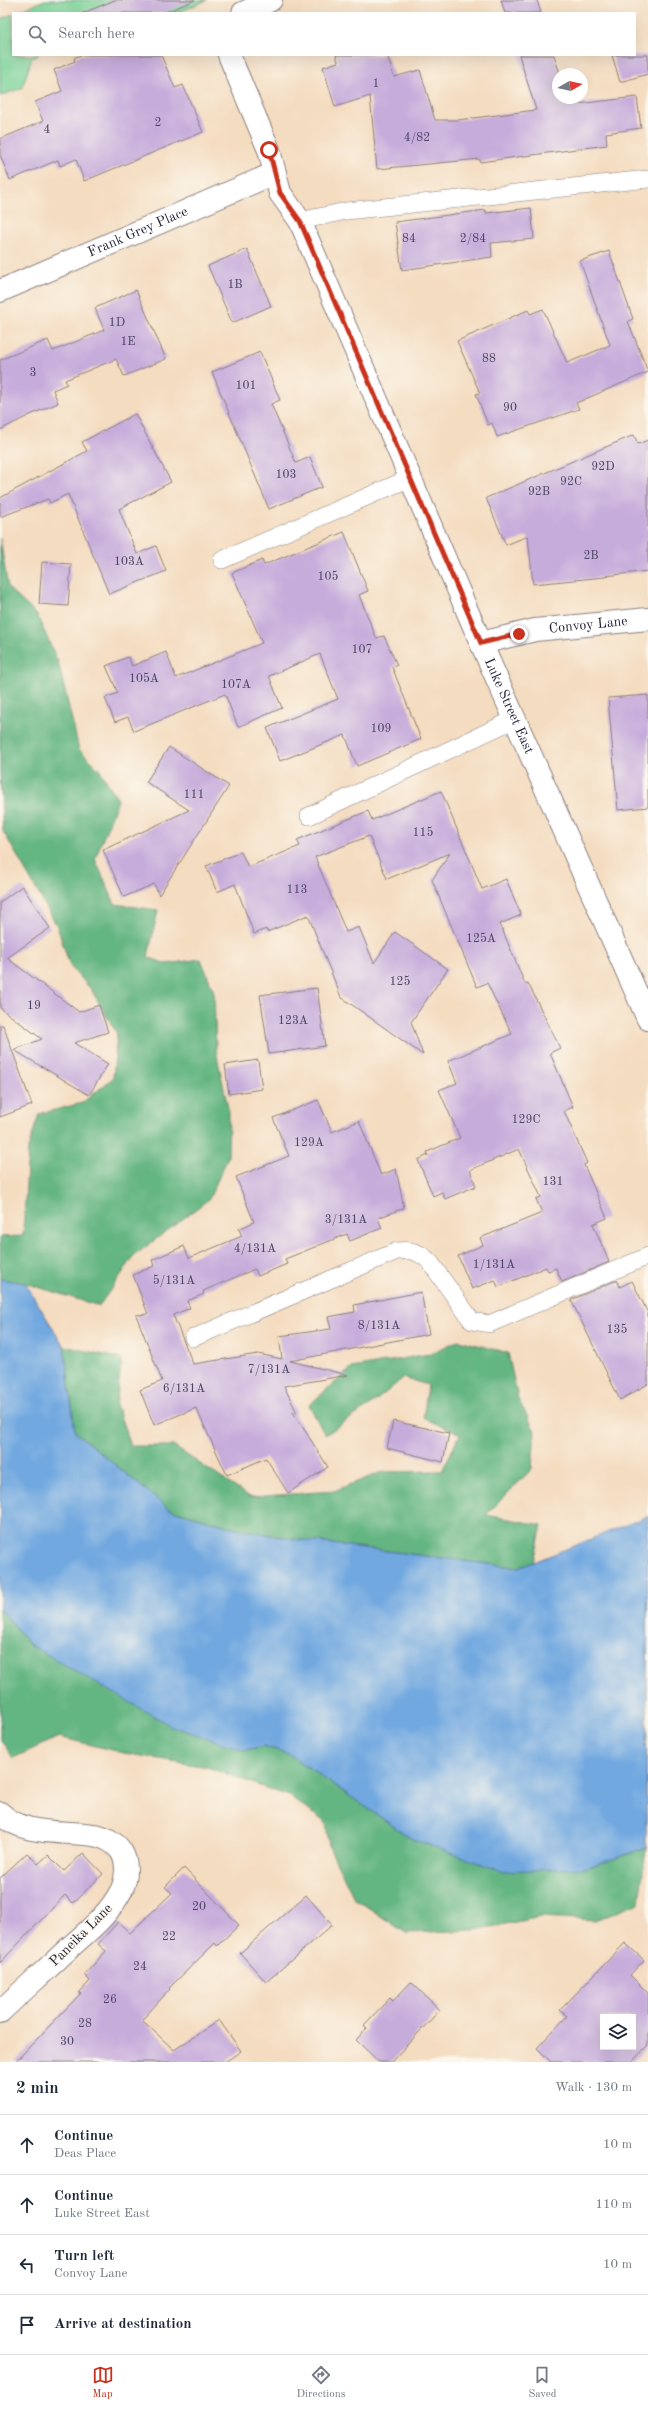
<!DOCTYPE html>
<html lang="en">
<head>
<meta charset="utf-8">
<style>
	body { margin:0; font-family:"Old Standard TT",serif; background:#f2f2f3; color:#1f2937 }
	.controls { position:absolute; right:12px; bottom:12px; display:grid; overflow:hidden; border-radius:0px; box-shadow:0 4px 16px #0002 }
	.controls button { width:36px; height:36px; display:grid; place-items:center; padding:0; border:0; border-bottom:1px solid #e0e1e3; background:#fff; color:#1f2937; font:20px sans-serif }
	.compass { position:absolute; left:552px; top:68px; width:36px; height:36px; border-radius:50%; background:#fff; box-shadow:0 4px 16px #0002; rotate:81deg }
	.stop { position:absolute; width:12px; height:12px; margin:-9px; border:3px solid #c8321e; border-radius:50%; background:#fff }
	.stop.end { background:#c8321e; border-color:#fff; box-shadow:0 1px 4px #0008 }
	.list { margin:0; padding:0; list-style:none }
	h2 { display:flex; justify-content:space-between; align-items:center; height:52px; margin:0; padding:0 16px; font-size:17px }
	h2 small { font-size:13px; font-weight:400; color:#747a83 }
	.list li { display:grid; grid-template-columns:26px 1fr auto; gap:12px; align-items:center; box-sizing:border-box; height:60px; padding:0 16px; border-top:1px solid #e0e1e3 }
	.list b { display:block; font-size:15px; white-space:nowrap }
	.list p { margin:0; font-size:13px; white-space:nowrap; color:#747a83 }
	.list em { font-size:13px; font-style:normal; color:#747a83 }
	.icon { flex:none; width:22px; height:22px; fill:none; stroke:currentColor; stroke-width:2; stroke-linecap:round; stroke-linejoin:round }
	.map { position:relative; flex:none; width:648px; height:2062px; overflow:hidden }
	.search { position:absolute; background:#fff; box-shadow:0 4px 16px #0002; left:12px; right:12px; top:12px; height:44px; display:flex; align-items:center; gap:10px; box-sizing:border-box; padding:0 14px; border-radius:0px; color:#747a83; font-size:15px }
	.sheet { height:292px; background:#fff }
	nav { display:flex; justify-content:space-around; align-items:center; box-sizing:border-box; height:56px; border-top:1px solid #e0e1e3; background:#fff; font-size:11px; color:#747a83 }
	nav a { display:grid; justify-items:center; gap:2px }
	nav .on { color:#c8321e }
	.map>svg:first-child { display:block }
</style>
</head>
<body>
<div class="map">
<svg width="648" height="2062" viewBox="0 0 648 2062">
	<rect width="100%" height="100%" fill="#fbf7ec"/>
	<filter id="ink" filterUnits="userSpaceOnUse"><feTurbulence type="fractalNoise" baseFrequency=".025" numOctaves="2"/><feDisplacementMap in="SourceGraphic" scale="8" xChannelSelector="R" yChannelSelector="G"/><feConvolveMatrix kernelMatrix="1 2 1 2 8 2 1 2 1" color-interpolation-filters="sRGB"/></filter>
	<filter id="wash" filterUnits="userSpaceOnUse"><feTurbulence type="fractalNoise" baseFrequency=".012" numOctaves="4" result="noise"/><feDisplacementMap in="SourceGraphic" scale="16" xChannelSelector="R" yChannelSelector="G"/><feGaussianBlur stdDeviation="0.9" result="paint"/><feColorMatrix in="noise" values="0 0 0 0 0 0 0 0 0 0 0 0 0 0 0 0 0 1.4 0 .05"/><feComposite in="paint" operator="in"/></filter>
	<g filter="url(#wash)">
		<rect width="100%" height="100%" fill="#f4dcc0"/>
		<g fill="#7ad399" stroke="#4e7a6a">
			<path d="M45,0H115L84,13H15Z"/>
			<path d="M161,0H207L177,13H166Z"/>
			<path d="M13,14V55H39L32,58L22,88L0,96V19Z"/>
		</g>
		<g fill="#63b581" stroke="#426c5e">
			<path d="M0,538L8,588L37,615L58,662L79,749L99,769L118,800L95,859L115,904L158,910L148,957L166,964L201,959L214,992L216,1051L229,1113L228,1157L209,1199L135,1255L99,1306L25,1283L0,1279V1237L23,1236L28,1149L39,1114L82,1103L113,1078L117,1034L91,989L70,966L57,926L3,831L0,770Z"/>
			<path d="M459,1340L508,1353L518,1399L535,1431L532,1469L486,1515L542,1525L534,1562L519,1568L286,1538L230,1527L169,1509L75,1432L64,1346L122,1359L116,1405L131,1446H173L250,1497L334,1491L382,1472L442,1471L460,1434L423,1418L428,1385L403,1378L372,1404L325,1435L309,1405L352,1368L429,1354Z"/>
			<path d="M0,1608L30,1645L245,1750L264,1746L289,1754L412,1839L585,1868L646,1848L639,1903L596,1920L541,1917L475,1930L406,1933L354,1898L329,1847L326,1823L291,1797L207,1767L124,1753L59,1737L13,1758L0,1739Z"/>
		</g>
		<path fill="#71a8e0" stroke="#4a658e" d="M0,1279L25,1283L64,1346L75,1432L169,1509L230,1527L286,1538L519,1568L648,1516L646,1848L585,1868L502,1871L412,1839L289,1754L264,1746L245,1750L173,1727L30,1645L0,1608Z"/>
		<g id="blocks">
			<g fill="#c6acdb" fill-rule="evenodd">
				<path d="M115,0H195L164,13H83Z"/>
				<path d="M501,0H537L541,13H505Z"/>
				<path d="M81,55H161L175,88L183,85L203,132L84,181L76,159L60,166L58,160L10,180L0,155V139L43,121L35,102L62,91L54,70L75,61L74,58Z"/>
				<path d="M336,55H387L394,77L420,70L435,120H458L536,110L519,55H554L560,74L558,98H567L569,105L637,97L641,128L606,133L607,145L480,162V159L377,169L370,96L335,107L323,67L338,62Z"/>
				<path d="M612,55H648V74L620,82Z"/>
				<path d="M531,208L534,239L491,243L492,257L402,270L395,222L486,210V213Z"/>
				<path d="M247,249L271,306L232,323L208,266Z"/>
				<path d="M609,251L633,319L628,321L648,372L576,403L579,409L497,437L492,423L488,425L476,394L480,393L457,341L528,310L530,314L543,309L567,363L610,345L580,261Z"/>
				<path d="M136,290L166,359L124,376L116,359L65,380L67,384L53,390L58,403L30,415L0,430V360L48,340L53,351L104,330L95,308Z"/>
				<path d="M260,352L280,400L271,404L296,463L310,457L322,487L269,509L212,372Z"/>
				<path d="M135,414L171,482L119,509L137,554L156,546L166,571L109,594L68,494L50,503L48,499L0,517V498L87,451L82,442Z"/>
				<path d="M634,435L638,444L648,440V571L605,576V577L533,584L528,536L506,545L486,498Z"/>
				<path d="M344,532L368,591L359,595L376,638L384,636L397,665L392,667L421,739L357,766L345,735L280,761L267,728L338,699L320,654L269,676L282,708L238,727L225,694L134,731L128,717L115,722L105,698L118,693L106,666L128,657L132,666L166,652L176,678L262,643L232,573L262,560L264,565Z"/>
				<path d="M42,562L71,564L68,606L39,604Z"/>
				<path d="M648,695V807L618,810L608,698Z"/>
				<path d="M169,747L229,786L159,895L154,884L124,897L103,850L189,810L146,782Z"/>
				<path d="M441,791L482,889L506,879L521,915L500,924L525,984L528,983L560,1048L550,1053L573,1107L564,1111L587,1163L584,1165L607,1218L593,1224L609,1262L562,1282L556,1268L548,1271L546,1267L498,1287L495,1280L472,1289L458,1256L483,1245L480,1238L542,1213L536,1199L541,1197L519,1149L470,1170L476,1186L445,1199L442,1192L433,1196L418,1160L428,1155L427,1152L460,1138L439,1090L457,1083L448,1061L512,1034L487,983L477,987L432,880L450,853L387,879L369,836L315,857L346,932L359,927L374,963L395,932L448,969L411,1022L423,1055L341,997L308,915L267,932L266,929L254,934L235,884L217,892L206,866L241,852L248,867L300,846L297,840L368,811L372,820Z"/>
				<path d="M22,886L50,928L7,958L79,1012L99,1005L108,1032L74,1043L108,1064L89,1095L14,1050L42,1039L0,1008V902Z"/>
				<path d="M317,988L325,1046L269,1054L260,995Z"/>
				<path d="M0,1025H3L32,1105L0,1117Z"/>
				<path d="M258,1060L262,1089L229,1094L225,1065Z"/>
				<path d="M318,1100L332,1132L359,1121L381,1175L396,1169L404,1208L378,1218L382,1228L350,1241L347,1234L285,1259L287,1264L258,1276L255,1269L203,1291L204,1294L187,1301L190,1308L173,1315L193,1364L258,1354L282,1359L279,1336L331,1329L328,1317L355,1312L354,1305L421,1292L429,1334L290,1361L348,1375L284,1386L297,1413L293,1412L328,1467L288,1493L266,1458L227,1475L196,1408L154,1425L140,1390L162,1381L136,1315L148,1314L133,1275L154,1266L152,1260L184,1246L189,1258L242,1236L239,1229L254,1222L236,1177L289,1156L273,1118Z"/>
				<path d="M617,1280L620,1287L632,1281L648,1313V1384L620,1400L571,1300Z"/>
				<path d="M393,1421L449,1433L443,1462L387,1448Z"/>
				<path d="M27,1853L38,1864L48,1855L64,1871L83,1853L103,1874L73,1903L65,1895L0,1963V1878Z"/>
				<path d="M184,1868L239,1925L217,1946L215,1943L169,1988L170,1989L142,2020L174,2050L219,2020L241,2051L225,2062H15L81,1993H79L90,1981L84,1975L106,1951L98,1944L118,1922L130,1933L172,1893L165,1887Z"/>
				<path d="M306,1895L332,1925L266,1982L240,1953Z"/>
				<path d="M625,1943L644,1960L630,1975L648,1993V2045L632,2062H551L537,2048L567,2016L560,2010ZM603,2017H633V2047H603Z"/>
				<path d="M411,1982L440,2010L391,2062H379L356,2040L367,2028L364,2025L390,1998L393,2001Z"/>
			</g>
		</g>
	</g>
	<g filter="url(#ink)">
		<use href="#blocks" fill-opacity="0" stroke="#8b7f7e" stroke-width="1"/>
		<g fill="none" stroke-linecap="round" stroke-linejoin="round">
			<defs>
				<g id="service">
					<path d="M300,221L346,211L648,179"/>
					<path d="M222,560L410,478"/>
					<path d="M309,816L515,719"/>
					<path d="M193,1338L397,1251C411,1249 420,1252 430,1262L472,1321L489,1324L648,1256"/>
				</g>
				<g id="minor">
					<path d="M243,13L271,0"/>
					<path id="s1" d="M229,55L269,150L280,193L300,221L481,643L648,1019"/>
					<path id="s2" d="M0,291L275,173"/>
					<path id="s3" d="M481,643L535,630L648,619"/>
					<path d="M0,1813C25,1837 62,1830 93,1835C103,1836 115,1842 121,1851C128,1862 127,1878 122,1889C110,1914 87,1932 67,1950C45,1971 22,1991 0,2012"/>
				</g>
			</defs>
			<use href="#service" stroke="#8b7f7e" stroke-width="18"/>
			<use href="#minor" stroke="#8b7f7e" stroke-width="24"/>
			<use href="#service" stroke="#fff" stroke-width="17"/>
			<use href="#minor" stroke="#fff" stroke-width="22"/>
		</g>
	</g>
	<g fill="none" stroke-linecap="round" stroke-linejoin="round" filter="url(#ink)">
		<path stroke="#c8321e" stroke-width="5" d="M269,150L280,193L300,221L481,643L519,634"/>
	</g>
	<g text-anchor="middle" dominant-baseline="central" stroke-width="3" stroke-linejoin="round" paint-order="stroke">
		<g font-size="12" fill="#4b4463">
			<text x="376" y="84">1</text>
			<text x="158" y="123">2</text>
			<text x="47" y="130">4</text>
			<text x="417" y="138">4/82</text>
			<text x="409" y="239">84</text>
			<text x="473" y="239">2/84</text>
			<text x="235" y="285">1B</text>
			<text x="117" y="323">1D</text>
			<text x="128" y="342">1E</text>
			<text x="489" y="359">88</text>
			<text x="33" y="373">3</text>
			<text x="246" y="386">101</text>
			<text x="510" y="408">90</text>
			<text x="603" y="467">92D</text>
			<text x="286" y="475">103</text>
			<text x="571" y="482">92C</text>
			<text x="539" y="492">92B</text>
			<text x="591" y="556">2B</text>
			<text x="129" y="562">103A</text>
			<text x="328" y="577">105</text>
			<text x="362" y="650">107</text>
			<text x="144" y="679">105A</text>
			<text x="236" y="685">107A</text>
			<text x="381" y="729">109</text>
			<text x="194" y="795">111</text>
			<text x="423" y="833">115</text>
			<text x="297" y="890">113</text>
			<text x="481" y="939">125A</text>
			<text x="400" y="982">125</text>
			<text x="34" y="1006">19</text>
			<text x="293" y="1021">123A</text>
			<text x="526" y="1120">129C</text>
			<text x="309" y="1143">129A</text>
			<text x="553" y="1182">131</text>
			<text x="346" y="1220">3/131A</text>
			<text x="255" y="1249">4/131A</text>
			<text x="494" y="1265">1/131A</text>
			<text x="174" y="1281">5/131A</text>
			<text x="379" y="1326">8/131A</text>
			<text x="617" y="1330">135</text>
			<text x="269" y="1370">7/131A</text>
			<text x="184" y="1389">6/131A</text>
			<text x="199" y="1907">20</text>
			<text x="169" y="1937">22</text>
			<text x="140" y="1967">24</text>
			<text x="110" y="2000">26</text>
			<text x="85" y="2024">28</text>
			<text x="67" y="2042">30</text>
		</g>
		<g font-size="14" fill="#22223b" stroke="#fbf7ec">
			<text stroke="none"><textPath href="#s2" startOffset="150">Frank Grey Place</textPath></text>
			<text stroke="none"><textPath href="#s3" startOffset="109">Convoy Lane</textPath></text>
			<text stroke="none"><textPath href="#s1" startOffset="710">Luke Street East</textPath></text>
			<text transform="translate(81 1935) rotate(-45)">Paneika Lane</text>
		</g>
	</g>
</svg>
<div class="controls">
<button><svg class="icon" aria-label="layers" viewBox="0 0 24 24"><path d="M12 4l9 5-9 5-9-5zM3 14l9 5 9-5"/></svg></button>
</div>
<svg class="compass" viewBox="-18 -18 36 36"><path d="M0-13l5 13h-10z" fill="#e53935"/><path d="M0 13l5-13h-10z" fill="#747a83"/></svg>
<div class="stop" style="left:269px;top:150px"></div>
<div class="stop end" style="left:519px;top:634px"></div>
<div class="search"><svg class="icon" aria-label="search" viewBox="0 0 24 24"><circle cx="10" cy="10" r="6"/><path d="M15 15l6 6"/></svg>Search here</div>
</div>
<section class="sheet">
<h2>2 min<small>Walk · 130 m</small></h2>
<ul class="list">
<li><svg class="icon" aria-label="ahead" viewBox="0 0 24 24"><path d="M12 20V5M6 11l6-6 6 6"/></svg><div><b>Continue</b><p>Deas Place</p></div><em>10 m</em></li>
<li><svg class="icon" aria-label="ahead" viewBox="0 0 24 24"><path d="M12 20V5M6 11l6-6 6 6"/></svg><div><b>Continue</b><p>Luke Street East</p></div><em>110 m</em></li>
<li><svg class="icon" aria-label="left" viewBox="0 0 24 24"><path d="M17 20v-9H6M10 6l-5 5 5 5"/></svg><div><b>Turn left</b><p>Convoy Lane</p></div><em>10 m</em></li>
<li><svg class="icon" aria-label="arrive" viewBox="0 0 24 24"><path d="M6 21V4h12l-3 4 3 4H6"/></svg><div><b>Arrive at destination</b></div></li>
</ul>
</section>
<nav>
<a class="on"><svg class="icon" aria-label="map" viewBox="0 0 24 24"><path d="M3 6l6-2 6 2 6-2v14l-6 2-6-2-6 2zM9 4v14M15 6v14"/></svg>Map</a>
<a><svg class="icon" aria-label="directions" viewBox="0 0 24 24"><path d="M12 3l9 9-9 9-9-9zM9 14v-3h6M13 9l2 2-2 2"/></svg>Directions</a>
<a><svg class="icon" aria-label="saved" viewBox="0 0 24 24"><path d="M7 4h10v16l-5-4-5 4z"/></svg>Saved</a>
</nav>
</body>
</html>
